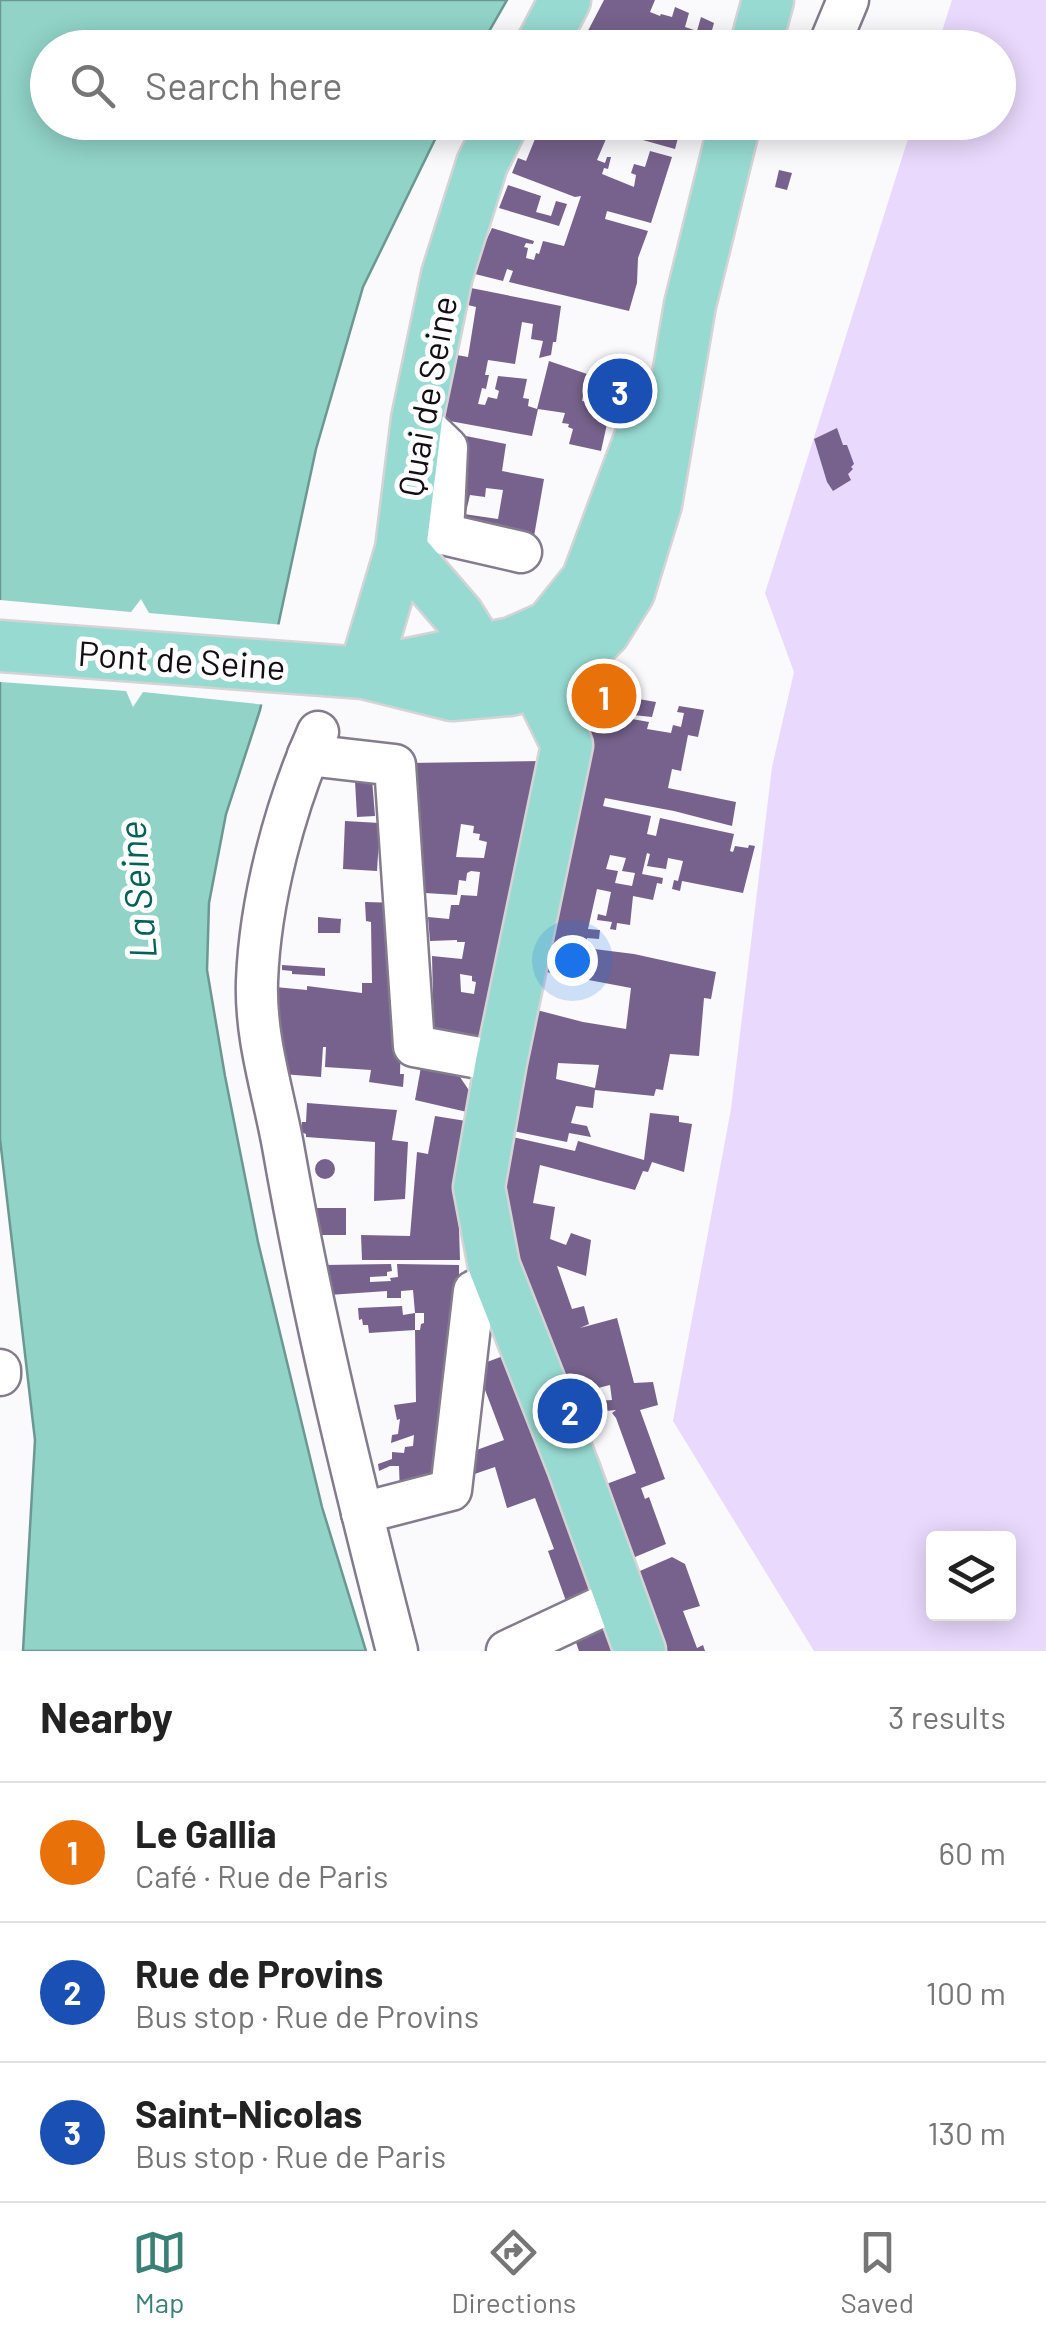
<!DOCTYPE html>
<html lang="en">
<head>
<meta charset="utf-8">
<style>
	body { margin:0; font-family:Barlow,sans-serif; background:#f2f2f2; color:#222 }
	.controls { position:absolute; right:30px; bottom:30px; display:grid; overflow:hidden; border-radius:10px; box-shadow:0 5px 25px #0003 }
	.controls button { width:90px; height:90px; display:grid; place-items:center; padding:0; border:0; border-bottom:2px solid #e0e0e0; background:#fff; color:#222; font:50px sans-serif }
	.you { position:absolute; left:572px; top:960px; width:35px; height:35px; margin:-25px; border:8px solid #fff; border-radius:50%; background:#1a73e8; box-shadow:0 0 0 15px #1a73e833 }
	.badge { display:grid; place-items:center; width:65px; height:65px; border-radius:50%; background:#3b8075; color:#fff; font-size:32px; font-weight:700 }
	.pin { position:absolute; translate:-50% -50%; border:5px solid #fff; box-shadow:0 2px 10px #0006 }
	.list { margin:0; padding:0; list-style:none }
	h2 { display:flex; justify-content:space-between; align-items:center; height:130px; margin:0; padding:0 40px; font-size:42px }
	h2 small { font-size:32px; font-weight:400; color:#767676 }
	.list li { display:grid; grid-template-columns:65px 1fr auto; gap:30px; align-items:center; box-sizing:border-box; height:140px; padding:0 40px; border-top:2px solid #e0e0e0 }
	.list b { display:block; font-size:38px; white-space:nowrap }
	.list p { margin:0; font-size:32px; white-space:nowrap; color:#767676 }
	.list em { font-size:32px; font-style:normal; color:#767676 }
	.icon { flex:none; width:55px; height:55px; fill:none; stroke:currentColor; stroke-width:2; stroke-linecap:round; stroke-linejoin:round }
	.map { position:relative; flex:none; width:1046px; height:1651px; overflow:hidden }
	.search { position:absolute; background:#fff; box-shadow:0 5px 25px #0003; left:30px; right:30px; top:30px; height:110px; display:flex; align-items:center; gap:25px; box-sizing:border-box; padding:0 35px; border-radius:55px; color:#767676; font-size:38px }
	.sheet { height:550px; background:#fff }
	nav { display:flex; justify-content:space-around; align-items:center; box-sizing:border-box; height:140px; border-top:2px solid #e0e0e0; background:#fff; font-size:28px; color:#767676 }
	nav a { display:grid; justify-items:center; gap:5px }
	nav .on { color:#3b8075 }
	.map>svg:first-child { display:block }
</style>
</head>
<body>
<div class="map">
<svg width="1046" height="1651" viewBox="0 0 1046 1651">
	<rect width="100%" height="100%" fill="#faf9fc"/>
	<path fill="#e9d9fd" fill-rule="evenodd" d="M952,0H1046V1651H814L673,1421L731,1109L772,767L794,672L765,593L913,123L998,122V48L937,47ZM934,1538H1008V1614H934Z"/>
	<path fill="#91d3c7" stroke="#6b9892" stroke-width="2.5" d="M0,0H507L480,47L48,48V122L443,123L363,287L316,449L260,710L226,814L209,903L207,970L225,1076L258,1242L322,1507L366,1651H23L35,1440L0,1139Z"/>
	<path fill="#faf9fc" d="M141,599L149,613L284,625L267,705L143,692L133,707L126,691L0,682V600L131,612Z"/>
	<g fill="#76628c" fill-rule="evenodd">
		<path d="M604,0H655L650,12L660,16L661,14L672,17L675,7L689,13L685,27L697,31L701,17L714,23L707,48H677L678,46L660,39L656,48L617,34L613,41L631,48H579Z"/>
		<path d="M542,122H585L582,131L606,139L597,160L605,163L607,157H611L608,169L604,168L602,174L634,187L636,175L631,173L634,164L645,167L650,151L672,157L651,223L607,211L605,219L648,231L638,258L637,283L629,311L509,282L513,271L507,269L503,281L471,273L480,246L483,247L492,228L534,241L533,244L526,243L524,247L528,248L526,258L534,260L536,253L539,254L543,241L564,246L581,196L575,197L512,173L518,158L526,161Z"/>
		<path d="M618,122H679L682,123L675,149L614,132Z"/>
		<path d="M779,170L792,173L787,190L775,187Z"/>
		<path d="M508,185L541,196L536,212L551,216L556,201L567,204L559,226L499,208Z"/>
		<path d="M471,288L561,306L556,342H553L551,355L539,358L543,341L531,339L533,324L522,322L515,364L488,360L485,375H489L486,389L482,388L478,404L485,405L488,397L497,399L499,391L495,389L498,376L527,379L523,398L529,399L528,406L537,409L549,361L587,374L589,370L616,378L614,387L586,381L582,401L611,406L601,451L569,444L573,429L568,427L569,424L562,423L565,413L538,409L532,436L444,420L441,416L451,354L468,357L476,307L468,305Z"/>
		<path d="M837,428L843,445H847L854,464L851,467L853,469L848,474L851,480L833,491L827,482L814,439Z"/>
		<path d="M461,435L506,444L502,471L544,479L533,542L470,534L457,513L498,519L503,490L486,488L485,497L470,495L466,512L457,511Z"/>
		<path d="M598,692L656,702L652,717L633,715L632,719L649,722L647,729L671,733L673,725L681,727L684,713L677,712L679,706L704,710L698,737L688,735L681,771L672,769L668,788L736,802L732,826L674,811L605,798L603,806L651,816L647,834L656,836L660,818L734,834L730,851L733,852L735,846L748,848L749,845L755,846L743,893L682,881L680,891L672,889L674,880L678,881L683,861L668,858L666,869L647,866L650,854L647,853L642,874L663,878L662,884L657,883L653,900L633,896L630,925L617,923L616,930L610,929L612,922L597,920L598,914L606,916L611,892L597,889L588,929L600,930L599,939L587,938L586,948L634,954L716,972L711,999L704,998L699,1056L670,1054L663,1090L656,1089L654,1096L595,1090L593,1108L576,1106L571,1123L587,1126L591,1137L569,1133L567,1142L508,1130L533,1009L583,1022L626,1029L631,988L541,971L580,768ZM610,855L626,858L622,871L635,873L632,886L615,883L618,871L606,869ZM558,1063L599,1065L595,1088L556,1079Z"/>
		<path d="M542,761L486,1049L434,1039L432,956L462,959L465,942H457V940L430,941L428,917L449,919L451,905H459L461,895L477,896L480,872L471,871L467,873L466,881L459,880L457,895L425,893L408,763ZM461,824L474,826L473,833L480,834L479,840L487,842L484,858L456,857ZM460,974L472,976V981L476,982L474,994L461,992Z"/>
		<path d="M372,779L375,816L357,817L355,781Z"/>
		<path d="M345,821L380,823L377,871L343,869Z"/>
		<path d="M365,902L400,903L403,963L400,1074H404L403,1087L369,1082L371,1070L325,1067L326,1047H323L321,1077L282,1074L275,987L307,990V986L362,993V983H372L371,922L366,921Z"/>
		<path d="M318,917L341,919L340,933H318Z"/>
		<path d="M282,965L325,968V976L292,974V971L282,970Z"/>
		<path d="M421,1067L458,1074L470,1092L467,1112L415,1100Z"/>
		<path d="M307,1103L397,1110L392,1140L408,1142L405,1199L374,1201L375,1142L306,1137V1134L301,1132L302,1122H306Z"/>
		<path d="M650,1113L679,1116V1122L692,1124L684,1172L652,1162L648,1172L643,1171L635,1190L540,1165L533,1203L555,1207L550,1239L566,1245L571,1233L591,1240L586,1276L557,1266L572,1309L584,1306L589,1324L580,1328L617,1318L634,1383L653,1382L658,1405L640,1410L665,1479L641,1488L645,1499L649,1497L666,1544L628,1560L601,1486L636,1473L616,1418L612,1413L616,1410L574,1414L494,1200L508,1136L575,1151L578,1141L644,1160ZM610,1385L612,1400L596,1401L594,1389Z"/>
		<path d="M435,1116L466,1121L458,1194L460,1260H362L361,1235L410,1236L417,1152L428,1154Z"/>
		<circle cx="325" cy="1169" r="10"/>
		<path d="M314,1208H346V1235H319Z"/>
		<path d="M391,1264L392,1271L387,1272V1276L370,1277V1282L391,1281L390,1278L398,1277L397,1264L459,1265V1284L439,1475L400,1495L399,1466H390L379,1471L378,1464L392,1459V1452L404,1453L405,1447L413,1446L414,1435L391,1443L392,1435L398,1434L400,1419L397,1420L394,1405L416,1402L415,1330L369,1333L368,1325H363L362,1319L359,1320L358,1308L402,1306L403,1315L415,1313V1330H420L421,1324L424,1323V1313H415L413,1290L401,1291V1298H387V1291L329,1295L324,1265Z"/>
		<path d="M506,1355L597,1603L578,1612L573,1598L566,1601L548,1551L554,1549L535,1498L507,1508L495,1467L460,1479L463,1455L504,1440L476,1366Z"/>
		<path d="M672,1557L685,1564L700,1606L683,1611L697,1648L703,1645L705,1651H663L633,1574Z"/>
		<path d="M604,1620L617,1651H579L573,1634Z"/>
	</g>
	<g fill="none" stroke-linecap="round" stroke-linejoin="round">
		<defs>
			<g id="minor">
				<path d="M828,48L848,0"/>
				<path d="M417,419L447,448L443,534L521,552"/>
				<path d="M318,732C285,806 260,900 257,981C255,1038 273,1091 283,1146C313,1317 354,1484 397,1651"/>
				<path d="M308,755L395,765L414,1046L501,1062"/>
				<path d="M0,1370V1375"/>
				<path d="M362,1513L451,1490L474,1291L499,1282"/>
				<path d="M507,1651L620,1598"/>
			</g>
			<g id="major">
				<path d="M540,48L565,0"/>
				<path d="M755,48L768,0"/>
				<path d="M401,549L458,615L480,650"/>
				<path d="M512,643L543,696L567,745L501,1062L479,1187L494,1266L574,1469L640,1651"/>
				<path d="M0,646L364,673L452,695L510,690L535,683L579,656L604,632L629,592L656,504L690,305L735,122"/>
				<path d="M374,671L512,643L550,626L587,580L646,422"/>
				<path d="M364,673L401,549L417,419L447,275L482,164L503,122"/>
			</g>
		</defs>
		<use href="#minor" stroke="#837c8c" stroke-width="45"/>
		<use href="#major" stroke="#d4d4d5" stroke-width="55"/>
		<use href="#minor" stroke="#fff" stroke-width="40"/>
		<use href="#major" stroke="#97dad1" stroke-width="50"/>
	</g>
	<g text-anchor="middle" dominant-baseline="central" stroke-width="10" stroke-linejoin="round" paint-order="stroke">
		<g font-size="35" fill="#110e15" stroke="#fff">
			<text transform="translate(426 396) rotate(-80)">Quai de Seine</text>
			<text transform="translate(182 659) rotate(4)">Pont de Seine</text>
		</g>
		<g font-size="38" font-style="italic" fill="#026257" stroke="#fff">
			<text transform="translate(136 890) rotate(-95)">La Seine</text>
		</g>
	</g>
</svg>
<div class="controls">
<button><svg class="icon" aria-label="layers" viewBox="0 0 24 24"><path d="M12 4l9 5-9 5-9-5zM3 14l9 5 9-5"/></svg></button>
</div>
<div class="you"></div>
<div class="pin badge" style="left:604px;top:696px;background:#e8710a">1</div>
<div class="pin badge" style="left:570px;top:1411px;background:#1a4fb4">2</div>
<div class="pin badge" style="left:620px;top:391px;background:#1a4fb4">3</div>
<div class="search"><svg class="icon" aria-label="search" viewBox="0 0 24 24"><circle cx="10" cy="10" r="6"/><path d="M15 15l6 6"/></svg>Search here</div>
</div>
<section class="sheet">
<h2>Nearby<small>3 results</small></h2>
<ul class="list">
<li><span class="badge" style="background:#e8710a">1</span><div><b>Le Gallia</b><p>Café · Rue de Paris</p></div><em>60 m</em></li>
<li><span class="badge" style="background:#1a4fb4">2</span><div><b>Rue de Provins</b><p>Bus stop · Rue de Provins</p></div><em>100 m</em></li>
<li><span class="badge" style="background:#1a4fb4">3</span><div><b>Saint-Nicolas</b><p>Bus stop · Rue de Paris</p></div><em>130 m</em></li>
</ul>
</section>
<nav>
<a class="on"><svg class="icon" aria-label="map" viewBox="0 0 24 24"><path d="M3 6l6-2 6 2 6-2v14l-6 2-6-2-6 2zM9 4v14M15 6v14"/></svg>Map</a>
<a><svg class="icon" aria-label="directions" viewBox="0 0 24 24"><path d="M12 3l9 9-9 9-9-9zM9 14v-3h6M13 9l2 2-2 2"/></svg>Directions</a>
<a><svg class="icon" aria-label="saved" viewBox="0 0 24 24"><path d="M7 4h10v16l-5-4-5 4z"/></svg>Saved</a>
</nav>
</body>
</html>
